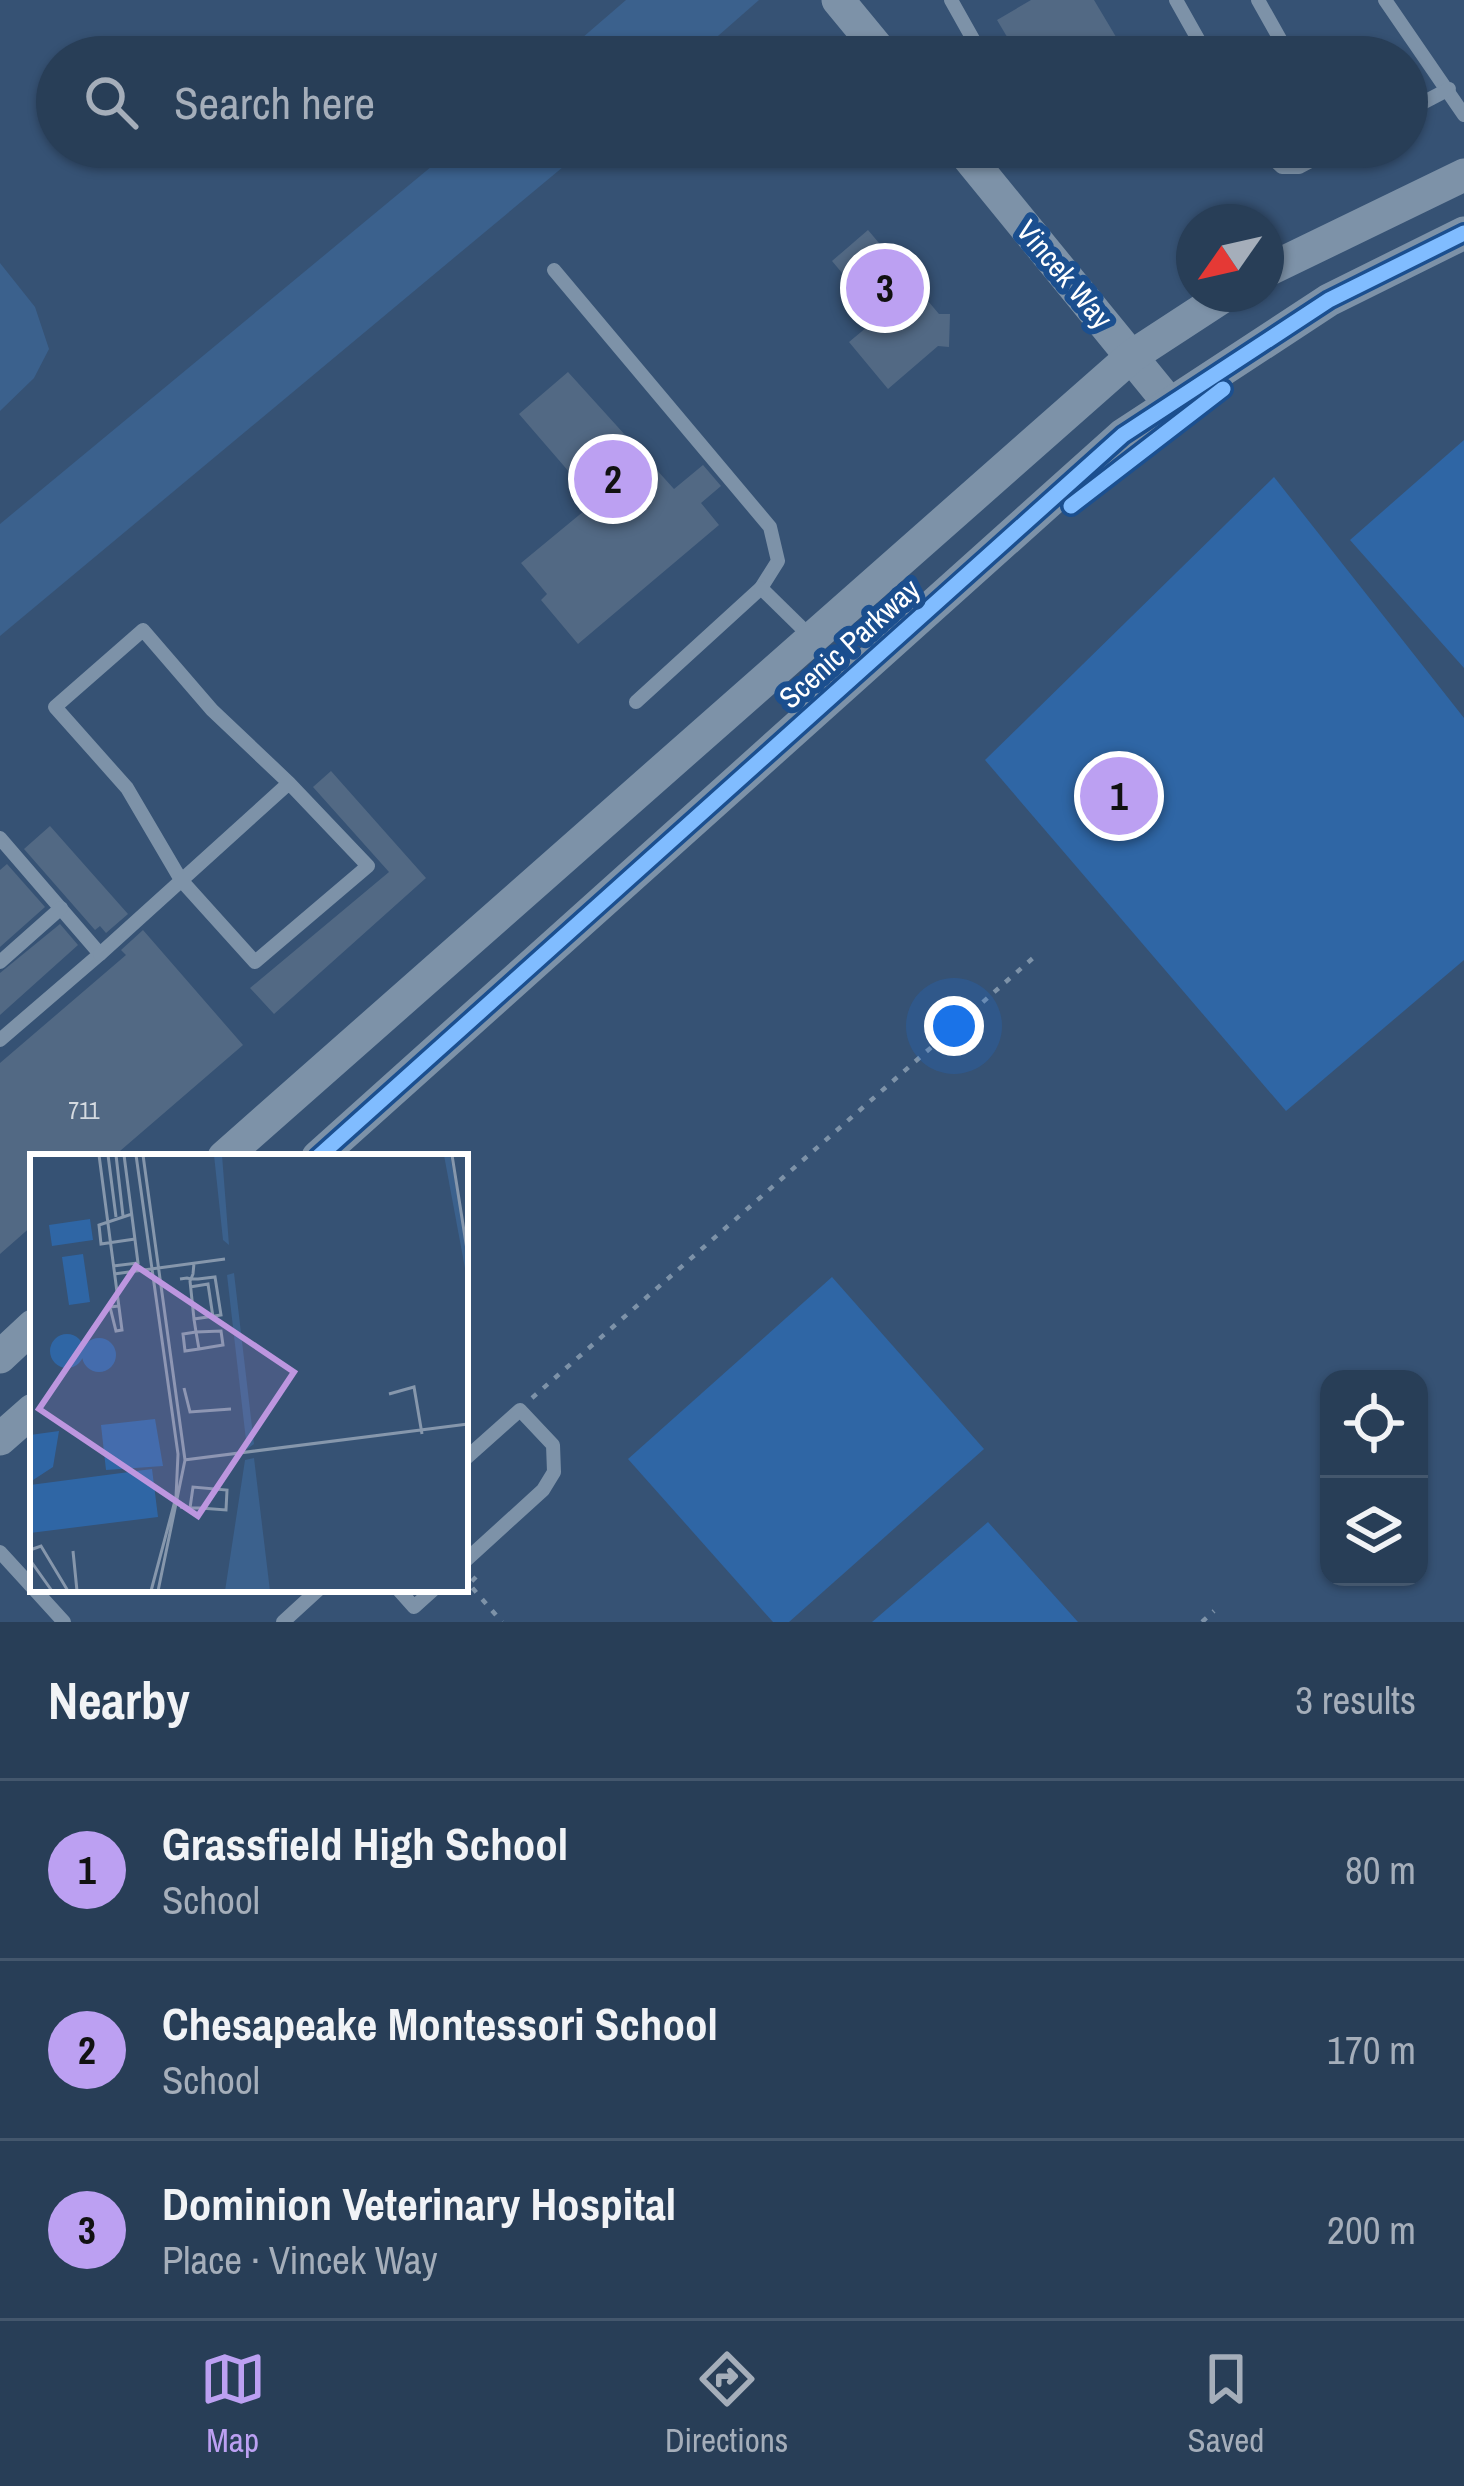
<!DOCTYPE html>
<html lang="en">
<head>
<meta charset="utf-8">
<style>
	body { margin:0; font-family:"Archivo Narrow",sans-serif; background:#30455d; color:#f1f3f6 }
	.controls { position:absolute; right:36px; bottom:36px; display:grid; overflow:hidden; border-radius:24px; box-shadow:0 3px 9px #0004 }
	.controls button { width:108px; height:108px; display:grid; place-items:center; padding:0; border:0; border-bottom:3px solid #44576d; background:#283e57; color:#f1f3f6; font:60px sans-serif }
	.compass { position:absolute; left:1176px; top:204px; width:108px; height:108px; border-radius:50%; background:#283e57; box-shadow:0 3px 9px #0004; rotate:236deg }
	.you { position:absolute; left:954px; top:1026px; width:42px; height:42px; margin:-30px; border:9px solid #fff; border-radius:50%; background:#1a73e8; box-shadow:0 0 0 18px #1a73e833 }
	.badge { display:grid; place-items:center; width:78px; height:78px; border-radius:50%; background:#bca0f2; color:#111; font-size:39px; font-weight:700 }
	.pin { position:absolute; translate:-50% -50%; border:6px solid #fff; box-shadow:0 3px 12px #0006 }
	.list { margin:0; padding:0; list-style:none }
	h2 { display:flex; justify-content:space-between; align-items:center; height:156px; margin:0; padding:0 48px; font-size:51px }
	h2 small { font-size:39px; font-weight:400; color:#a5aeba }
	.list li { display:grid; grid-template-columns:78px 1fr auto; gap:36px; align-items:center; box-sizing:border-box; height:180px; padding:0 48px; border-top:3px solid #44576d }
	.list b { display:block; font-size:45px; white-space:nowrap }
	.list p { margin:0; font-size:39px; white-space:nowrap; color:#a5aeba }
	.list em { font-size:39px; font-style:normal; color:#a5aeba }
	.icon { flex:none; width:66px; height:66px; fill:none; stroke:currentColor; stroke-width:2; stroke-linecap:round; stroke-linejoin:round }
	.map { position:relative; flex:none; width:1464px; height:1622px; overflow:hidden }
	.search { position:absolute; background:#283e57; box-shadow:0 3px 9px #0004; left:36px; right:36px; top:36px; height:132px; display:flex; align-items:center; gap:30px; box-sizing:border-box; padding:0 42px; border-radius:66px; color:#a5aeba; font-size:45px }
	.sheet { height:696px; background:#283e57 }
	nav { display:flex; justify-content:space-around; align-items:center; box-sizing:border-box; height:168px; border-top:3px solid #44576d; background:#283e57; font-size:33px; color:#a5aeba }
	nav a { display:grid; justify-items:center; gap:6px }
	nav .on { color:#bca0f2 }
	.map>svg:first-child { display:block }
</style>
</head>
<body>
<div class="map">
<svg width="1464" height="1622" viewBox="0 0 1464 1622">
	<rect width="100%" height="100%" fill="#365274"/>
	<g fill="#2f66a5">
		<path d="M1464,440V668L1350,540Z"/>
		<path d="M1274,477L1464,718V960L1286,1111L985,760Z"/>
		<path d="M832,1277L984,1449L789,1622H773L628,1459Z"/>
		<path d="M988,1522L1078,1622H872Z"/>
	</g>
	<g fill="#3b618d">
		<path d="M626,0H759L694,57H560Z"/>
		<path d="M455,147H587L0,636V524Z"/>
		<path d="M0,263L35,307L49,349L34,378L0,411Z"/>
	</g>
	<g fill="#526984">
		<path d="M1031,0H1094L1128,57H1019L997,20Z"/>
		<path d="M868,230L939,314H950L949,347L938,346L888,389L849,342L879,317L832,261Z"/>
		<path d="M568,372L674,489L703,465L721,486L701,503L719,525L578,644L541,600L547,594L521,563L630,473L604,443L570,473L519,414Z"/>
		<path d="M331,771L426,878L274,1014L250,988L389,872L313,787Z"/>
		<path d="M50,826L128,914L106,933L100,926L95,930L24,849Z"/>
		<path d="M7,864L45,907L0,947V870Z"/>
		<path d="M60,924L78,945L0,1015V973Z"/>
		<path d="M143,930L243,1045L113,1157H33V1225L0,1254V1063L126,955L121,950Z"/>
	</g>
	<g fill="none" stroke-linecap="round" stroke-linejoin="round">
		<g stroke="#7d92a8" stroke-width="4.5" stroke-dasharray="6 9" stroke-linecap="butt">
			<path d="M532,1398L1033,958"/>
			<path d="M476,1577L469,1584L502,1622"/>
			<path d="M1202,1622L1214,1611"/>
		</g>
		<g stroke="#7d92a8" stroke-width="14">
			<path d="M951,0L983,57"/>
			<path d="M1176,0L1208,57"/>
			<path d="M1258,0L1290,57"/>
			<path d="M1385,0L1464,115"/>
			<path d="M1407,111L1449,89"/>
			<path d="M1260,147L1282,167H1299L1337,147"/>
			<path d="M554,270L770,527L778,561L761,588L636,702"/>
			<path d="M761,588L810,636"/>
			<path d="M0,838L100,954L0,1040"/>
			<path d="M100,954L289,783L212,710L143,630L55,707L127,788L181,880L255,962L368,866L289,783"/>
			<path d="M0,962L61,908"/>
			<path d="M465,1459L520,1410L553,1445L554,1472L543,1490L465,1561"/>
			<path d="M0,1552L33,1588"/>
			<path d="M34,1589L64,1622"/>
			<path d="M398,1589L414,1607L434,1589"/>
			<path d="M283,1622L319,1589"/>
		</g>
		<g stroke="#7d92a8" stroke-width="33">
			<path d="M838,0L885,57"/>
			<path d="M960,147L1169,403"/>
			<path d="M1266,271L1464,175"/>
			<path d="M224,1157L1132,356L1227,294"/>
			<path d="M318,1157L1123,435L1329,300L1464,233"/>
			<path d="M0,1357L33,1326"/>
			<path d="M0,1439L33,1410"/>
		</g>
		<defs>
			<g id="cycleway">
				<path d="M1071,506L1223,389"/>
				<path d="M318,1157L1123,435L1329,300L1464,233"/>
			</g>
		</defs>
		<use href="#cycleway" stroke="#1b4f8f" stroke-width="22"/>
		<use href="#cycleway" stroke="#80bcff" stroke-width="15"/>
	</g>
	<g text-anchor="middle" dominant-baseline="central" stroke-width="12" stroke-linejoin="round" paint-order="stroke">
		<g font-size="24" fill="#d4dae0">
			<text x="84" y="1110">711</text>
		</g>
		<g font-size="30" fill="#fff" stroke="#1b4f8f">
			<text transform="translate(1065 274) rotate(50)">Vincek Way</text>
			<text transform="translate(849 643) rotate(-42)">Scenic Parkway</text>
		</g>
	</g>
	<g transform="translate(30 1154)">
		<rect width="438" height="438" fill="#365274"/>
		<path d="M60,65L63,86L22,92L19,71ZM53,100L60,148L39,151L32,103ZM20 197a17 17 0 1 1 34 0a17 17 0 1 1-34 0ZM52 201a17 17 0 1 1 34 0a17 17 0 1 1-34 0ZM125,265L133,312L76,316L71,271ZM29,277L23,313L0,328V281ZM122,315L128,363L0,379V331Z" fill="#2f66a5"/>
		<path d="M184,1H192L199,91L193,86ZM204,119L224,290L217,295L197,121ZM224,304L240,437H195L215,306Z" fill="#3b618d"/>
		<path fill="none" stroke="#3b618d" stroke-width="6" d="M417,1L438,114"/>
		<path fill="none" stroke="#8697ac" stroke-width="3" d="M69,1L92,176L86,177L80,153L89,152M78,1L86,63M86,1L93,62M106,1L148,300L146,343L121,437M113,1L155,306L128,437M422,1L438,102M102,60L69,71L71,90L105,85M83,112L108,109L94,1M84,120L195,105M150,125L157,124L161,125H168L185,123L191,161L164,165L160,127L161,125L163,120L164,109M160,133L178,130L183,163M164,165L166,178L169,195L193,191L191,177L166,178L153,180L155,197L169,195M154,234L160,258L201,255M359,240L384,233L392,280M154,306L438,270M150,353L159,354H170L196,356L197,336L163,333L160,354M0,396L11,392L38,437M43,397L47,437M0,406L22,437"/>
		<path fill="#bd96df" fill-opacity="0.15" stroke="#bd96df" stroke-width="6" d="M106,112L264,218L168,362L9,255Z"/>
		<rect width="438" height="438" fill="none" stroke="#fff" stroke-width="6"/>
	</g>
</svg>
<div class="controls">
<button><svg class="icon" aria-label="locate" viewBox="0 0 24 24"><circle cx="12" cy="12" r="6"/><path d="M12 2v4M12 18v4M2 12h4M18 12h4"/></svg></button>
<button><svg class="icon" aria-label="layers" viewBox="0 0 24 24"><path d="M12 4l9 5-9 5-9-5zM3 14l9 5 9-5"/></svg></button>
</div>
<svg class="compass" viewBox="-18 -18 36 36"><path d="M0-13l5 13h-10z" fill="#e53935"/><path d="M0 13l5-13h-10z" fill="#a5aeba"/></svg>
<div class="you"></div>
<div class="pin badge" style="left:1119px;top:796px">1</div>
<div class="pin badge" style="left:613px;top:479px">2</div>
<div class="pin badge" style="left:885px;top:288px">3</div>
<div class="search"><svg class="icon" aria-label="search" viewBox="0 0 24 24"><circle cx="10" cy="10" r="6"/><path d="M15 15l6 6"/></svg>Search here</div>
</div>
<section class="sheet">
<h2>Nearby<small>3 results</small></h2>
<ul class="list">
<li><span class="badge">1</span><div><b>Grassfield High School</b><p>School</p></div><em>80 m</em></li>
<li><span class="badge">2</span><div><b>Chesapeake Montessori School</b><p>School</p></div><em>170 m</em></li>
<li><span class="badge">3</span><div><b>Dominion Veterinary Hospital</b><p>Place · Vincek Way</p></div><em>200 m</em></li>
</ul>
</section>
<nav>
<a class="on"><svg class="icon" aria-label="map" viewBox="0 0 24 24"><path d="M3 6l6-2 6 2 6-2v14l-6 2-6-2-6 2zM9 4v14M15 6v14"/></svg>Map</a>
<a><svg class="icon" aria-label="directions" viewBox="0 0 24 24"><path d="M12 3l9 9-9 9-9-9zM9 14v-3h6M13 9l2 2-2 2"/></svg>Directions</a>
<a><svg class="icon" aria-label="saved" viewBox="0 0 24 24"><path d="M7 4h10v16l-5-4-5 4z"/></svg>Saved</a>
</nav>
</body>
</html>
